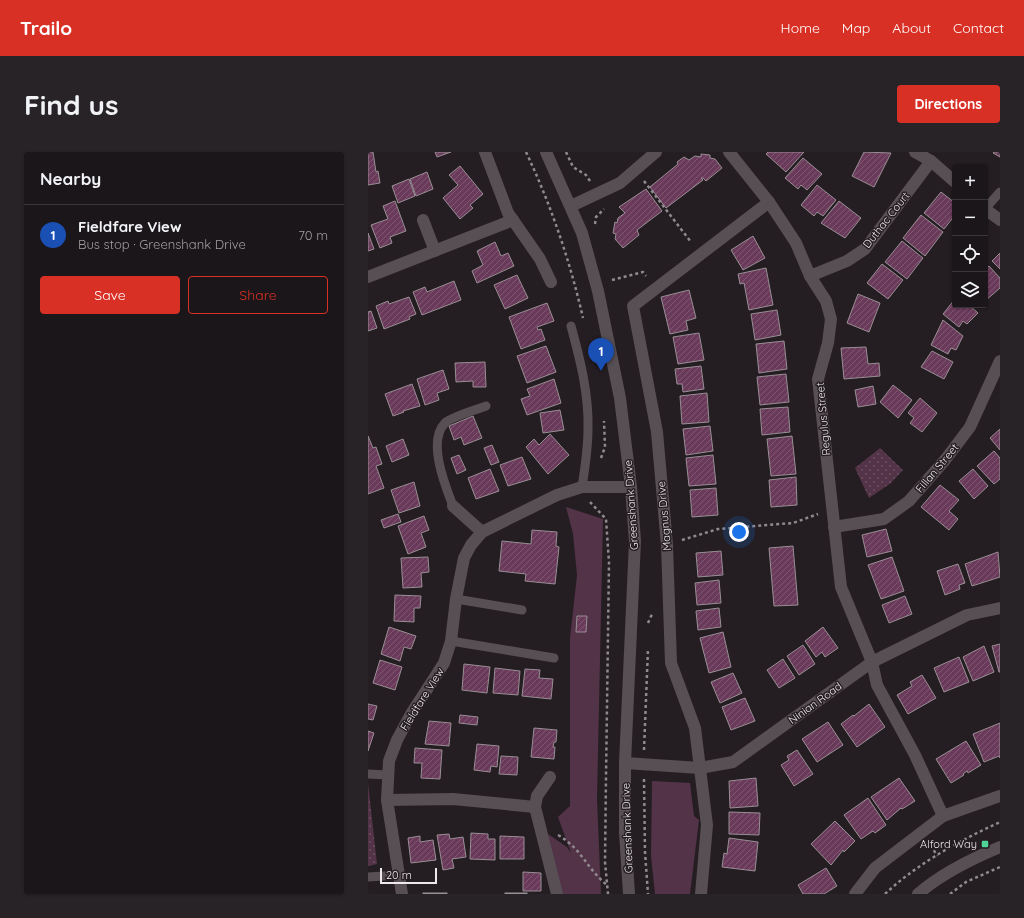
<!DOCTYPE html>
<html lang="en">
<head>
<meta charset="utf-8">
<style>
	body { margin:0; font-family:Quicksand,sans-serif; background:#282326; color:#f1f3f6 }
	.controls { position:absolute; right:12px; top:12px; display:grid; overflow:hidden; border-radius:4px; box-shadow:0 1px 3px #0004 }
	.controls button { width:36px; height:36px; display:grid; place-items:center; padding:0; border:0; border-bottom:1px solid #393538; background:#1b1619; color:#f1f3f6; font:20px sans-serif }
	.scale { position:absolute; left:12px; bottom:10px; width:57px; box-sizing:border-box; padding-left:4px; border:2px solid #ede8eb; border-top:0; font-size:11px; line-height:14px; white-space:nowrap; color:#ede8eb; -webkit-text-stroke:3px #241d21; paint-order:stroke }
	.you { position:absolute; left:371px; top:380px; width:14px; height:14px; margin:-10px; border:3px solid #fff; border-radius:50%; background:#1a73e8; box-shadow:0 0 0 6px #1a73e833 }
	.badge { display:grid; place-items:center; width:26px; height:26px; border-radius:50%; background:#d93025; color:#fff; font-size:13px; font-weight:700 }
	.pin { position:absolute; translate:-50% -33px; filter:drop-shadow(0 1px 2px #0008) }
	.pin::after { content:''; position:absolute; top:21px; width:14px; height:12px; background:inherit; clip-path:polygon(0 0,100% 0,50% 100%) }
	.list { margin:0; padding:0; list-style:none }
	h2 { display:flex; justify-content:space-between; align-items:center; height:52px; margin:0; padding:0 16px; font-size:17px }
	h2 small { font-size:13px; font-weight:400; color:#a09fa2 }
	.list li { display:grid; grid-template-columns:26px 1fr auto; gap:12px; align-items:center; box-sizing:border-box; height:60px; padding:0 16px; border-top:1px solid #393538 }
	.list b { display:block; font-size:15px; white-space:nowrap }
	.list p { margin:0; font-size:13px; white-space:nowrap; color:#a09fa2 }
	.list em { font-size:13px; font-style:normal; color:#a09fa2 }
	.actions { display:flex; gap:8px; padding:12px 16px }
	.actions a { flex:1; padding:9px 0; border:1px solid #d93025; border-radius:4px; text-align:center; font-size:14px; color:#d93025 }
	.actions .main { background:#d93025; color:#fff }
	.icon { flex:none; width:22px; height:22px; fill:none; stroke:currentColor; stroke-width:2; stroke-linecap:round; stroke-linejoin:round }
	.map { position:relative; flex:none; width:632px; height:742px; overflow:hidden; border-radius:4px }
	header { display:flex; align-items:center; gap:24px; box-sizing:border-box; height:56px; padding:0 20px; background:#d93025; color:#fff }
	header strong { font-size:19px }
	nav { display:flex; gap:22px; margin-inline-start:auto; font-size:14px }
	.intro { display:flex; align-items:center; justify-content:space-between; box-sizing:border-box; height:96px; padding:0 24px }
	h1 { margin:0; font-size:28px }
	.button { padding:10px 18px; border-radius:4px; background:#d93025; color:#fff; font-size:14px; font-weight:700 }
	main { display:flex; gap:24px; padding:0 24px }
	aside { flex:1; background:#1b1619; border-radius:4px; box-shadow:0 1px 3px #0004 }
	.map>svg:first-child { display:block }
</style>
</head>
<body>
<header>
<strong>Trailo</strong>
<nav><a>Home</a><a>Map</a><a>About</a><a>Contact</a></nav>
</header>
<div class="intro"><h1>Find us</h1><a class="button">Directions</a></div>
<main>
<aside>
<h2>Nearby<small></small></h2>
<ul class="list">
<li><span class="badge" style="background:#1a4fb4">1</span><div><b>Fieldfare View</b><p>Bus stop · Greenshank Drive</p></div><em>70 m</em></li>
</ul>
<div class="actions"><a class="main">Save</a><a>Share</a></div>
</aside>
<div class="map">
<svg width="632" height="742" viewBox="0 0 632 742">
	<defs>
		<pattern id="park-dots" width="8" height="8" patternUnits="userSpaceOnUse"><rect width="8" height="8" fill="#533347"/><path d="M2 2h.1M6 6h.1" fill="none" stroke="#6c5162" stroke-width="1.8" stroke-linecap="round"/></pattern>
		<pattern id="building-hatch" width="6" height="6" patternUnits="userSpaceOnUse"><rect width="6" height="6" fill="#6a3a5a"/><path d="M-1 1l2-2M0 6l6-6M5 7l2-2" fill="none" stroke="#805672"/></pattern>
	</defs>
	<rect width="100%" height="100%" fill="#241d21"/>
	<g fill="#533347">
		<path d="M198,355L235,367L229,647L233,742H193L180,682L199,695L203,701L190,665L202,654V486L209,423L205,382Z"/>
		<path d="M284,629L322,631L326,664L331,668L322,742H287L283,704Z"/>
	</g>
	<g fill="url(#park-dots)">
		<path d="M512,296L535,318L523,331L501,346L487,316Z"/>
		<path d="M0,631L9,712L0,714Z"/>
	</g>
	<g fill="url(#building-hatch)" stroke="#988f94">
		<path d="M0,0H5L8,20L10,19L12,31L0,33Z"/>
		<path d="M67,0H83L69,5Z"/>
		<path d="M400,0H436L418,20L398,2Z"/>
		<path d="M496,0L523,1L506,35L484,24Z"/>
		<path d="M626,0H632V5L625,1Z"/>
		<path d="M333,2L342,3V6L347,7L354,16L338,29L335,26H333L335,28L298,56L282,35L310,12L309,10L316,5L321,8L327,4L333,5Z"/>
		<path d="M435,6L454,22L439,38L433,33L430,37L417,26Z"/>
		<path d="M92,14L115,42L102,53L105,56L92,67L75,46L90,33L81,23Z"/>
		<path d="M59,20L65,37L48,44L42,27Z"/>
		<path d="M41,27L47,44L30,51L24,34Z"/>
		<path d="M449,33L468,48L455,64L449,60L446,64L433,53Z"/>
		<path d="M278,37L294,59L269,78L271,83L255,96L247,87L248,82L245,81L247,70L249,71L250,66L257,61L251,55Z"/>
		<path d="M573,40L587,51V63L576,77L556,61Z"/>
		<path d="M27,49L38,79L22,85L24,91L12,96L3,73L20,67L15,54Z"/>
		<path d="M471,49L493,66L477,86L453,71Z"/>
		<path d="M553,63L575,80L557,104L535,86Z"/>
		<path d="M0,81L6,97L0,99Z"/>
		<path d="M385,84L397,106L375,118L363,98Z"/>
		<path d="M534,89L555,106L539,127L517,110Z"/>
		<path d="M127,90L133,104L140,101L146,114L109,131L104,119L115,113L109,99Z"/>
		<path d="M632,101V117L624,109Z"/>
		<path d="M514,112L535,128L520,147L499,131Z"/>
		<path d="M621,114L632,126V136L617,149V118Z"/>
		<path d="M398,116L405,153L381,158L376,131L372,132L370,122Z"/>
		<path d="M149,123L160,146L137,157L126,133Z"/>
		<path d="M86,129L93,148L54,163L45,140L57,135L59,140Z"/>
		<path d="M321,138L328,166L318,169L320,178L302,182L293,145Z"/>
		<path d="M490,142L512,151L501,180L479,171Z"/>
		<path d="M41,145L48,162L41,165L42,167L16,177L8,154L20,149L21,152Z"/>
		<path d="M587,147V153H601L610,161L599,172L595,169L591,175L575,162Z"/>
		<path d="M179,151L186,169L169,175L170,178L173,177L177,188L153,197L141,165Z"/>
		<path d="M409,158L413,183L387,188L383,162Z"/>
		<path d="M3,159L9,176L0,179V160Z"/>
		<path d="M575,168L595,184L588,198L583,196L580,202L563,193Z"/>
		<path d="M331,181L336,208L310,212L305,185Z"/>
		<path d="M416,189L419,217L391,221L388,192Z"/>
		<path d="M178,194L188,220L159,231L149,204Z"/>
		<path d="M498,195L500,212L511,211L512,224L476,227L473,196Z"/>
		<path d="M564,199L585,210L576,227L553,215Z"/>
		<path d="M117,210L118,235H105V229L88,230L87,211Z"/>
		<path d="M333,214L336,237L315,240L314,232H309L307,217Z"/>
		<path d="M75,218L81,237L69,241L71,248L57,253L49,227Z"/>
		<path d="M418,222L421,250L392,253L389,225Z"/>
		<path d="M186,227L193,251L159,263L153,247L162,244L159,237Z"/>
		<path d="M44,232L52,254L35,259L36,260L25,264L17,242Z"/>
		<path d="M525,233L544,248L530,266L512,250Z"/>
		<path d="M505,234L508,252L490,255L487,238Z"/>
		<path d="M339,241L341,270L314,272L312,244Z"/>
		<path d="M552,246L569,261L554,280L542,271L546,266L540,261Z"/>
		<path d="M420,255L422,280L394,283L392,257Z"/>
		<path d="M192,258L196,278L175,281L172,261Z"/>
		<path d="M105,264L114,286L96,293L93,285L86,288L81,274Z"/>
		<path d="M342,274L345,299L318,303L315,277Z"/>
		<path d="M632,277V298L622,286Z"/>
		<path d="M182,282L201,303L180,322L158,295L166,287L171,293Z"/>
		<path d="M0,284L5,296L8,295L14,312L8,314L16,336L0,342Z"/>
		<path d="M424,284L428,322L403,324L399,287Z"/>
		<path d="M35,287L41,303L24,310L18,294Z"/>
		<path d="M124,293L131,310L123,313L116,296Z"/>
		<path d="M626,299L632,306V327L626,332L609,314Z"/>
		<path d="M91,303L98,318L89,322L83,306Z"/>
		<path d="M345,303L348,332L321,334L318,306Z"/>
		<path d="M154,305L163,327L140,334L132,313Z"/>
		<path d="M122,317L131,339L108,347L100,326Z"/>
		<path d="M605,317L620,334L606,347L591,329Z"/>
		<path d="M428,325L429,353L403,355L401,328Z"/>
		<path d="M46,330L52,354L31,361L23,338Z"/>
		<path d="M572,333L591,348L581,359L590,367L581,378L553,355Z"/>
		<path d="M348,336L350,363L324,365L322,338Z"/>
		<path d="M30,362L33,370L16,376L13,368Z"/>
		<path d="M56,364L61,378L53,381L58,395L40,402L30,374Z"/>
		<path d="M518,377L524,399L499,405L494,383Z"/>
		<path d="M164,378L189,380L188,394L191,395L187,432L157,429L158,422L131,419L134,389L163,392Z"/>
		<path d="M425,394L430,453L406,454L401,396Z"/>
		<path d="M353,399L355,423L330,425L328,401Z"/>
		<path d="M630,400L632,425L604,434L597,412Z"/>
		<path d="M60,405L61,420L53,421L54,435L35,436L33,406Z"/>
		<path d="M524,405L536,439L513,447L500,413Z"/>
		<path d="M590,412L597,431L591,433L592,437L577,443L569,419Z"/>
		<path d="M351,428L353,451L329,453L327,431Z"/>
		<path d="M27,443L53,444L52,456H46V470L26,469Z"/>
		<path d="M537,444L544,462L521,471L514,453Z"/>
		<path d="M351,456L353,475L330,478L328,459Z"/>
		<path d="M209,464H219L218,480H208Z"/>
		<path d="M21,475L48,484L43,497L36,495L32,509L13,502Z"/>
		<path d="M455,475L470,496L457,505L454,500L448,505L437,489Z"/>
		<path d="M355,480L363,515L341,521L332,486Z"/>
		<path d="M632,492V520H631L624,494Z"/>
		<path d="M435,493L447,512L431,523L419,504Z"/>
		<path d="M616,494L626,520L605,529L595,505Z"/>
		<path d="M591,505L601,530L576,540L566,516Z"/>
		<path d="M415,507L427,526L411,536L399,518Z"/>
		<path d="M12,508L34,515L27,538L5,531Z"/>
		<path d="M96,512L122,515L119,541L94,538Z"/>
		<path d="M127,516L152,519L150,543L125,541Z"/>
		<path d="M157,517L172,518L171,526L185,527L183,547L154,544Z"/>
		<path d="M365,521L374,541L352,551L343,530Z"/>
		<path d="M554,523L568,546L540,562L529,543L544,534L542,530Z"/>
		<path d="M377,546L387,569L363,578L354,555Z"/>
		<path d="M0,552L9,554L5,568L0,567Z"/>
		<path d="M501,552L517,575L489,595L473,572L485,563L486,564Z"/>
		<path d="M92,563L110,565L109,573L91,571Z"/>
		<path d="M61,569L83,571L81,594L57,592Z"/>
		<path d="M460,570L475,593L449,610L434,587Z"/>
		<path d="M632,571V606L631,604L616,610L605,582Z"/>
		<path d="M166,576L189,578L188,590H186L185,595H187L186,607L163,605Z"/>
		<path d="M0,579L6,581L0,599Z"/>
		<path d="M598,589L613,613L600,621L599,619L595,622L596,623L583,631L568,607Z"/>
		<path d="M109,592L131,594L129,615L123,614L122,620L106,618Z"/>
		<path d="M47,596L74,598L72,627L53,626L54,611H46Z"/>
		<path d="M429,598L445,622L426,634L413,613L421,608L419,604Z"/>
		<path d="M133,604L150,605L149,623L131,622Z"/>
		<path d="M388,626L390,654L362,656L361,629Z"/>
		<path d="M531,626L547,649L534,657L533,656L519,668L503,645Z"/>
		<path d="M500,646L518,673L507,681L505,679L493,687L476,663Z"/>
		<path d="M361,660L392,661L391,683L361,682Z"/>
		<path d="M467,669L487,689L476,700L475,698L463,713L443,692Z"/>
		<path d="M103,681L120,682V687H127V708L102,707Z"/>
		<path d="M81,682L82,687L95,685L98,705L84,707L86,716L75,718L69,683Z"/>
		<path d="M52,684V690L65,688L68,708L43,711L40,686Z"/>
		<path d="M132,684L156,685V707H132Z"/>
		<path d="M361,686L390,690L387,719L354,715L356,701L359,702Z"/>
		<path d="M458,716L469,734L456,742H435L430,733Z"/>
		<path d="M155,720L173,721V739H155Z"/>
		<rect x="55" y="741" width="24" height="1"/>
		<rect x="137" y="741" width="22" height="1"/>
	</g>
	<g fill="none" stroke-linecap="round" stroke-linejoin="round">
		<g stroke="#908a8e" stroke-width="2.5" stroke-dasharray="3 3" stroke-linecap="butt">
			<path d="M158,0C183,53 202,109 215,166"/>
			<path d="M198,0L205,15L218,23L222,29"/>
			<path d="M276,29L323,90"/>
			<path d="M227,72L228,65L236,57"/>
			<path d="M244,128L275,120L278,124"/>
			<path d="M233,306L237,295L236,269"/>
			<path d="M222,350L238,367L241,410L238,626L237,710L240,742"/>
			<path d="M314,388L350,377L425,371L450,362"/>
			<path d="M280,471L285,460"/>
			<path d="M276,598L280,497"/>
			<path d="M276,627L277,700L280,742"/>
			<path d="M190,683C215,698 218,716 239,733"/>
			<path d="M563,693L569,704"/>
			<path d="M517,742C550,711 591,689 632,670"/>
			<path d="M582,742L598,730L632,715"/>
		</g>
		<g stroke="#574f54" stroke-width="9">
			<path d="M617,57L632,40"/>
			<path d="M203,174C212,207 221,242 220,277C220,296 217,316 214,335"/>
			<path d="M85,354C77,333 59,289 77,271C85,264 108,258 118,254"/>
			<path d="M88,447L154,458"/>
			<path d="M83,489L186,506"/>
			<path d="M0,622L19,623"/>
			<path d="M0,725L31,723"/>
		</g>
		<g stroke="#574f54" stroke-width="12">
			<path d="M117,0L140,61L172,107L183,130"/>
			<path d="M361,0L401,50L428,91L442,124L458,149L463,167L460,191L450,227L473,435L504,510L509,533L547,603L575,664"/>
			<path d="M563,9L587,30"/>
			<path d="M203,54L252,31L288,0"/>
			<path d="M617,57L632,68"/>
			<path d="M55,68L67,99"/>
			<path d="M442,124L479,109L497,97L563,9L547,0"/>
			<path d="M0,125L145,68"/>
			<path d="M85,354L114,380"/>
			<path d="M466,375L516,367L541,349L577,308L602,275L632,209"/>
			<path d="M257,611L332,616L365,610L504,510L599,463L632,456"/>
			<path d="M182,625L169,644L167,655L189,742"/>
			<path d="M19,648L85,647L167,655"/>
			<path d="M34,742L19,648L21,609L29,588L43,562L76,511L83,489L88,447L96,406L103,393L114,380L189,343L214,335H263"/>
			<path d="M333,742L339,673L327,576L303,511L299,393L289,280L265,154L401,50"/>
			<path d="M487,742L507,716L575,664L632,644"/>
		</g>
		<g stroke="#574f54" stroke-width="12">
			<path d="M178,0L214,81L230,139L252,246L263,335L267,389L257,611V680L261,742"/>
			<path d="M550,742C574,721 603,707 632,695"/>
		</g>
	</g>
	<rect fill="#4ed399" stroke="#241d21" stroke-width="1.5" x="613" y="688" width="8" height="8" rx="2"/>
	<g text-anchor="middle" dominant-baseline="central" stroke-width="3" stroke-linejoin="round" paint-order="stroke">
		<g font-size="11" fill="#ede8eb" stroke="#241d21">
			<text transform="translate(518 68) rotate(-52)">Duthac Court</text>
			<text transform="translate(455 267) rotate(-95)">Regulus Street</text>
			<text transform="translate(569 316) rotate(-50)">Fillan Street</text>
			<text transform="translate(263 353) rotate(-94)">Greenshank Drive</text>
			<text transform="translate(296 364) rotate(-95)">Magnus Drive</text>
			<text transform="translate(54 547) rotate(-58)">Fieldfare View</text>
			<text transform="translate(447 551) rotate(-36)">Ninian Road</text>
			<text transform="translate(259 676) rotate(-92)">Greenshank Drive</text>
		</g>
		<g font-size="11" fill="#ede8eb" stroke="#241d21" text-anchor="end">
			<text x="609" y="692">Alford Way</text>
		</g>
	</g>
</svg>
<div class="controls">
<button>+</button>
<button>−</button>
<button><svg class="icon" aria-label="locate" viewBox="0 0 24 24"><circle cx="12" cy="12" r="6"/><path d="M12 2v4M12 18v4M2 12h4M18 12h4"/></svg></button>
<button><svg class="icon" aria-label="layers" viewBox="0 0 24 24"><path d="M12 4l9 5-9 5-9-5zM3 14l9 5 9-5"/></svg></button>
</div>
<div class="scale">20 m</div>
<div class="you"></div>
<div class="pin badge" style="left:233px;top:219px;background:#1a4fb4">1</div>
</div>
</main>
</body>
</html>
